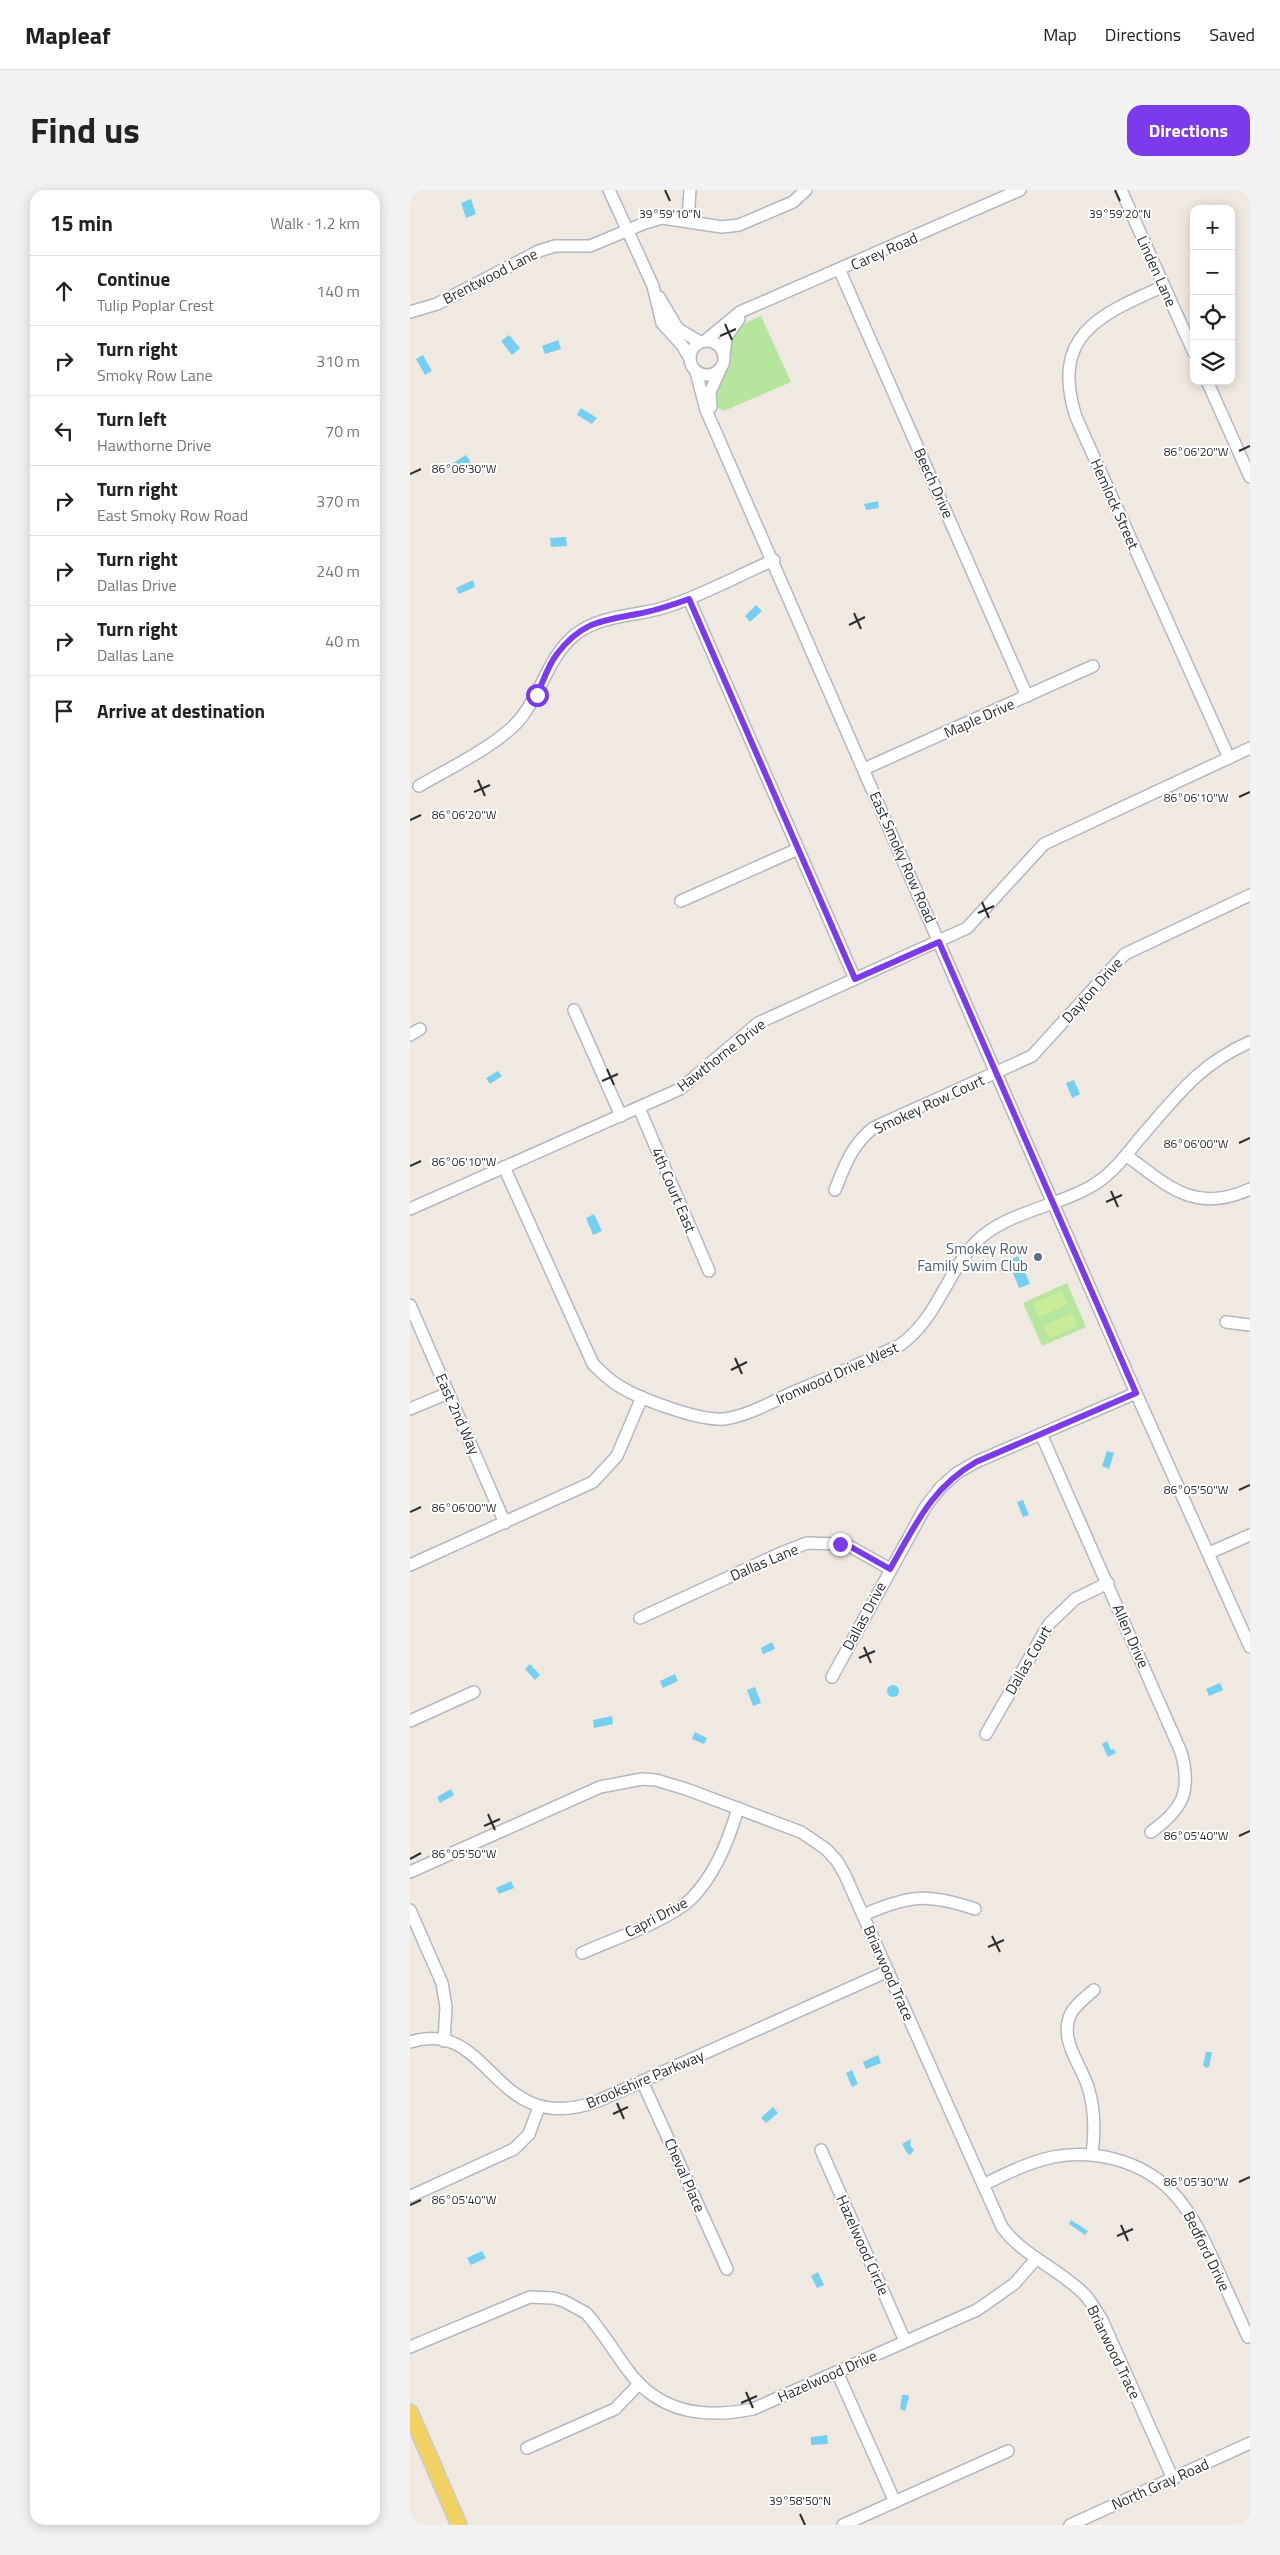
<!DOCTYPE html>
<html lang="en">
<head>
<meta charset="utf-8">
<style>
	body { margin:0; font-family:"Titillium Web",sans-serif; background:#f2f2f2; color:#222 }
	.controls { position:absolute; right:15px; top:15px; display:grid; overflow:hidden; border-radius:10px; box-shadow:0 2px 12px #0003 }
	.controls button { width:45px; height:45px; display:grid; place-items:center; padding:0; border:0; border-bottom:1px solid #e0e0e0; background:#fff; color:#222; font:25px sans-serif }
	.stop { position:absolute; width:15px; height:15px; margin:-11px; border:4px solid #7c3aed; border-radius:50%; background:#fff }
	.stop.end { background:#7c3aed; border-color:#fff; box-shadow:0 1px 5px #0008 }
	.list { margin:0; padding:0; list-style:none }
	h2 { display:flex; justify-content:space-between; align-items:center; height:65px; margin:0; padding:0 20px; font-size:21px }
	h2 small { font-size:16px; font-weight:400; color:#767676 }
	.list li { display:grid; grid-template-columns:32px 1fr auto; gap:15px; align-items:center; box-sizing:border-box; height:70px; padding:0 20px; border-top:1px solid #e0e0e0 }
	.list b { display:block; font-size:19px; white-space:nowrap }
	.list p { margin:0; font-size:16px; white-space:nowrap; color:#767676 }
	.list em { font-size:16px; font-style:normal; color:#767676 }
	.icon { flex:none; width:28px; height:28px; fill:none; stroke:currentColor; stroke-width:2; stroke-linecap:round; stroke-linejoin:round }
	.map { position:relative; flex:none; width:840px; height:2335px; overflow:hidden; border-radius:15px }
	header { display:flex; align-items:center; gap:30px; box-sizing:border-box; height:70px; padding:0 25px; background:#fff; border-bottom:1px solid #e0e0e0 }
	header strong { font-size:24px }
	nav { display:flex; gap:28px; margin-inline-start:auto; font-size:18px }
	.intro { display:flex; align-items:center; justify-content:space-between; box-sizing:border-box; height:120px; padding:0 30px }
	h1 { margin:0; font-size:35px }
	.button { padding:12px 22px; border-radius:15px; background:#7c3aed; color:#fff; font-size:18px; font-weight:700 }
	main { display:flex; gap:30px; padding:0 30px }
	aside { flex:1; background:#fff; border-radius:15px; box-shadow:0 2px 12px #0003 }
	.map>svg:first-child { display:block }
</style>
</head>
<body>
<header>
<strong>Mapleaf</strong>
<nav><a>Map</a><a>Directions</a><a>Saved</a></nav>
</header>
<div class="intro"><h1>Find us</h1><a class="button">Directions</a></div>
<main>
<aside>
<h2>15 min<small>Walk · 1.2 km</small></h2>
<ul class="list">
<li><svg class="icon" aria-label="ahead" viewBox="0 0 24 24"><path d="M12 20V5M6 11l6-6 6 6"/></svg><div><b>Continue</b><p>Tulip Poplar Crest</p></div><em>140 m</em></li>
<li><svg class="icon" aria-label="right" viewBox="0 0 24 24"><path d="M7 20v-9h11M14 6l5 5-5 5"/></svg><div><b>Turn right</b><p>Smoky Row Lane</p></div><em>310 m</em></li>
<li><svg class="icon" aria-label="left" viewBox="0 0 24 24"><path d="M17 20v-9H6M10 6l-5 5 5 5"/></svg><div><b>Turn left</b><p>Hawthorne Drive</p></div><em>70 m</em></li>
<li><svg class="icon" aria-label="right" viewBox="0 0 24 24"><path d="M7 20v-9h11M14 6l5 5-5 5"/></svg><div><b>Turn right</b><p>East Smoky Row Road</p></div><em>370 m</em></li>
<li><svg class="icon" aria-label="right" viewBox="0 0 24 24"><path d="M7 20v-9h11M14 6l5 5-5 5"/></svg><div><b>Turn right</b><p>Dallas Drive</p></div><em>240 m</em></li>
<li><svg class="icon" aria-label="right" viewBox="0 0 24 24"><path d="M7 20v-9h11M14 6l5 5-5 5"/></svg><div><b>Turn right</b><p>Dallas Lane</p></div><em>40 m</em></li>
<li><svg class="icon" aria-label="arrive" viewBox="0 0 24 24"><path d="M6 21V4h12l-3 4 3 4H6"/></svg><div><b>Arrive at destination</b></div></li>
</ul>
</aside>
<div class="map">
<svg width="840" height="2335" viewBox="0 0 840 2335">
	<rect width="100%" height="100%" fill="#efe9e1"/>
	<g fill="#b6e59e">
		<path d="M351,126L381,192L314,221L304,216C303,200 311,191 318,176C321,170 318,163 319,157C322,138 336,132 351,126Z"/>
		<path d="M657,1093L676,1137L632,1156L613,1113Z"/>
	</g>
	<g fill="#c9ec9a">
		<path d="M652,1101L658,1114L629,1127L623,1113Z"/>
		<path d="M662,1123L668,1136L639,1149L633,1136Z"/>
	</g>
	<g fill="#75cff0">
		<path d="M61,9L66,24L56,28L51,13Z"/>
		<path d="M99,145L110,158L102,165L91,151Z"/>
		<path d="M148,150L151,159L135,164L132,156Z"/>
		<path d="M13,165L22,181L15,185L6,169Z"/>
		<path d="M171,218L187,228L182,234L167,225Z"/>
		<path d="M56,265L60,271L58,280L44,282L40,275Z"/>
		<path d="M468,311L469,318L456,320L454,314Z"/>
		<path d="M156,347L157,356L141,357L140,348Z"/>
		<path d="M63,390L65,397L49,404L46,398Z"/>
		<path d="M346,415L352,421L340,432L335,426Z"/>
		<path d="M88,881L92,886L80,894L76,888Z"/>
		<path d="M664,890L670,904L662,908L656,893Z"/>
		<path d="M184,1024L192,1041L183,1045L176,1028Z"/>
		<path d="M608,1066L620,1094L609,1098L598,1071Z"/>
		<path d="M697,1261L704,1263L699,1279L692,1276Z"/>
		<path d="M613,1310L619,1325L613,1327L607,1312Z"/>
		<path d="M362,1452L365,1459L354,1464L352,1463L351,1458Z"/>
		<path d="M120,1474L130,1485L125,1490L115,1479Z"/>
		<path d="M265,1484L268,1491L253,1498L250,1491Z"/>
		<path d="M810,1493L813,1500L799,1506L796,1499Z"/>
		<circle cx="483" cy="1501" r="6"/>
		<path d="M345,1497L351,1513L343,1516L337,1500Z"/>
		<path d="M202,1526L203,1534L184,1538L183,1530Z"/>
		<path d="M285,1542L297,1548L294,1554L282,1549Z"/>
		<path d="M697,1551L701,1560L704,1559L706,1563L698,1567L692,1554Z"/>
		<path d="M41,1599L44,1605L30,1613L27,1607Z"/>
		<path d="M101,1691L104,1698L89,1704L86,1698Z"/>
		<path d="M796,1862H802L799,1877L796,1878L793,1875Z"/>
		<path d="M468,1865L471,1873L456,1879L453,1872Z"/>
		<path d="M442,1880L448,1894L442,1897L436,1883Z"/>
		<path d="M363,1917L368,1923L356,1933L351,1928Z"/>
		<path d="M501,1949L500,1955L504,1960L500,1965L497,1963L492,1954Z"/>
		<path d="M661,2030L678,2041L675,2045L659,2034Z"/>
		<path d="M72,2061L76,2068L61,2075L57,2068Z"/>
		<path d="M408,2082L414,2095L407,2098L401,2086Z"/>
		<path d="M492,2205H498L499,2207L495,2221L490,2219Z"/>
		<path d="M417,2245L418,2254L401,2255V2247Z"/>
	</g>
	<g fill="none" stroke-linecap="round" stroke-linejoin="round">
		<defs>
			<g id="minor">
				<path d="M199,0L243,96L252,133L272,155L280,169"/>
				<path d="M711,0L784,163"/>
				<path d="M278,31L280,0"/>
				<path d="M430,81L617,506"/>
				<path d="M754,96C689,125 640,145 666,227L819,568"/>
				<path d="M249,107L268,139L290,152"/>
				<path d="M0,122L27,114L129,61L145,56H180L235,33L252,28L312,37L329,35L383,12L396,0"/>
				<circle cx="297" cy="168" r="17"/>
				<path d="M295,151L330,122L610,0"/>
				<path d="M314,165L316,147L329,129"/>
				<path d="M286,182L296,220L726,1203L840,1457"/>
				<path d="M797,191L840,287"/>
				<path d="M301,217L300,202L310,180"/>
				<path d="M279,409L445,789"/>
				<path d="M454,579L683,476"/>
				<path d="M9,596C38,579 90,554 110,529C132,503 138,466 166,444C194,423 228,427 259,416C295,404 329,385 364,370"/>
				<path d="M271,711L388,659"/>
				<path d="M164,820L211,926"/>
				<path d="M0,845L10,839"/>
				<path d="M229,918L299,1081"/>
				<path d="M716,965C759,997 785,1024 840,999"/>
				<path d="M94,977L183,1174C191,1182 199,1190 209,1196C230,1209 289,1231 314,1229C337,1226 360,1213 381,1203C418,1188 454,1172 490,1155C527,1129 536,1084 566,1052C596,1021 653,1016 688,992C705,980 717,964 730,948C766,907 789,874 840,852"/>
				<path d="M425,1000C435,975 442,955 463,938L622,866L715,764L840,705"/>
				<path d="M0,1019L270,899L348,833L557,738L634,654L840,558"/>
				<path d="M0,1115L95,1333"/>
				<path d="M816,1132L840,1135"/>
				<path d="M0,1219L38,1203"/>
				<path d="M631,1244L771,1562C782,1601 773,1619 741,1642"/>
				<path d="M799,1363L840,1345"/>
				<path d="M0,1375L183,1292L207,1266L232,1207"/>
				<path d="M230,1428L371,1363L397,1353L430,1354L441,1357L480,1379"/>
				<path d="M422,1487L516,1316L531,1297L547,1283L566,1272L726,1203"/>
				<path d="M0,1531L64,1502"/>
				<path d="M576,1544L639,1434L665,1409L698,1393"/>
				<path d="M0,1682L190,1597L232,1589L246,1590L276,1599L391,1642L416,1659L427,1671L435,1685L592,2037C613,2066 648,2078 674,2104C681,2111 686,2121 692,2130L763,2289"/>
				<path d="M0,1720L32,1793L36,1817L34,1851"/>
				<path d="M453,1725C499,1705 517,1703 565,1719"/>
				<path d="M172,1763C203,1749 258,1731 281,1709C305,1685 319,1650 328,1618"/>
				<path d="M0,1852C82,1826 82,1950 188,1911L478,1781"/>
				<path d="M232,1891L317,2079"/>
				<path d="M411,1960L495,2151"/>
				<path d="M682,1965C685,1942 685,1919 678,1897C671,1875 651,1852 659,1828C662,1817 675,1808 684,1800"/>
				<path d="M573,1995C595,1984 619,1972 643,1967C664,1963 684,1964 704,1969C762,1984 782,2023 805,2074C816,2098 827,2123 838,2147"/>
				<path d="M1,2006L104,1959L119,1944L129,1917"/>
				<path d="M0,2157L120,2107L143,2108L154,2111L176,2123C192,2141 203,2160 217,2179C248,2223 294,2229 343,2219L567,2120L604,2094L626,2069"/>
				<path d="M427,2182L485,2312"/>
				<path d="M117,2258L205,2219L229,2194"/>
				<path d="M433,2335L598,2261"/>
				<path d="M660,2335L840,2253"/>
			</g>
			<path id="major" d="M0,2222L49,2335"/>
		</defs>
		<use href="#minor" stroke="#b4b7c1" stroke-width="14"/>
		<use href="#major" stroke="#c9c9c9" stroke-width="18"/>
		<use href="#minor" stroke="#fff" stroke-width="11"/>
		<use href="#major" stroke="#f2d163" stroke-width="15"/>
	</g>
	<g fill="none" stroke-linecap="round" stroke-linejoin="round">
		<path stroke="#7c3aed" stroke-width="6" d="M127,505C133,492 138,475 147,464C171,432 191,431 227,424C245,421 262,415 279,409L445,789L529,752L726,1203L566,1272C521,1298 505,1336 480,1379L441,1357L430,1354"/>
	</g>
	<path fill="none" stroke="#2e2e2e" stroke-width="2" d="M255,0L260,11M705,0L710,11M315,134L322,150M310,146L326,139M829,261L840,256M0,284L11,279M444,423L451,439M439,435L455,427M68,590L75,606M64,602L80,595M829,607L840,602M0,630L11,625M572,712L579,728M568,723L584,716M197,879L204,895M192,891L208,884M829,953L840,948M0,976L11,971M701,1001L708,1017M696,1012L712,1005M325,1168L332,1184M321,1180L337,1172M829,1300L840,1295M0,1322L11,1317M454,1457L461,1473M449,1468L465,1461M78,1624L85,1640M74,1636L90,1629M829,1646L840,1641M0,1669L11,1663M582,1746L590,1762M578,1757L594,1750M207,1913L214,1929M203,1924L218,1917M829,1992L840,1987M0,2015L11,2010M711,2035L718,2051M707,2046L723,2039M336,2202L343,2218M331,2213L347,2206M390,2324L395,2335"/>
	<circle fill="#5c6f8a" stroke="#fff" stroke-width="2" cx="628" cy="1067" r="5"/>
	<g text-anchor="middle" dominant-baseline="central" stroke-width="4" stroke-linejoin="round" paint-order="stroke">
		<g font-size="15" fill="#2e2e2e" stroke="#fff">
			<text transform="translate(474 61) rotate(-24)">Carey Road</text>
			<text transform="translate(747 81) rotate(66)">Linden Lane</text>
			<text transform="translate(80 86) rotate(-27)">Brentwood Lane</text>
			<text transform="translate(524 293) rotate(66)">Beech Drive</text>
			<text transform="translate(705 314) rotate(66)">Hemlock Street</text>
			<text transform="translate(569 528) rotate(-24)">Maple Drive</text>
			<text transform="translate(493 667) rotate(66)">East Smoky Row Road</text>
			<text transform="translate(682 800) rotate(-48)">Dayton Drive</text>
			<text transform="translate(311 865) rotate(-38)">Hawthorne Drive</text>
			<text transform="translate(519 914) rotate(-25)">Smokey Row Court</text>
			<text transform="translate(264 1000) rotate(67)">4th Court East</text>
			<text transform="translate(427 1183) rotate(-24)">Ironwood Drive West</text>
			<text transform="translate(48 1224) rotate(66)">East 2nd Way</text>
			<text transform="translate(354 1372) rotate(-23)">Dallas Lane</text>
			<text transform="translate(454 1426) rotate(-62)">Dallas Drive</text>
			<text transform="translate(721 1446) rotate(66)">Allen Drive</text>
			<text transform="translate(618 1470) rotate(-60)">Dallas Court</text>
			<text transform="translate(246 1727) rotate(-28)">Capri Drive</text>
			<text transform="translate(479 1783) rotate(66)">Briarwood Trace</text>
			<text transform="translate(235 1889) rotate(-23)">Brookshire Parkway</text>
			<text transform="translate(275 1985) rotate(66)">Cheval Place</text>
			<text transform="translate(453 2055) rotate(66)">Hazelwood Circle</text>
			<text transform="translate(797 2061) rotate(64)">Bedford Drive</text>
			<text transform="translate(704 2162) rotate(64)">Briarwood Trace</text>
			<text transform="translate(417 2186) rotate(-24)">Hazelwood Drive</text>
			<text transform="translate(750 2294) rotate(-24)">North Gray Road</text>
		</g>
		<g font-size="15" fill="#4e5e75" stroke="#fff" text-anchor="end">
			<text x="618" y="1058">Smokey Row<tspan x="618" dy="17">Family Swim Club</tspan></text>
		</g>
	</g>
	<g font-size="12" text-anchor="middle" fill="#2e2e2e" stroke="#fff" stroke-width="4" stroke-linejoin="round" paint-order="stroke">
		<text x="710" y="28">39°59'20"N</text>
		<text x="260" y="28">39°59'10"N</text>
		<text x="786" y="266">86°06'20"W</text>
		<text x="54" y="283">86°06'30"W</text>
		<text x="786" y="612">86°06'10"W</text>
		<text x="54" y="629">86°06'20"W</text>
		<text x="786" y="958">86°06'00"W</text>
		<text x="54" y="976">86°06'10"W</text>
		<text x="786" y="1304">86°05'50"W</text>
		<text x="54" y="1322">86°06'00"W</text>
		<text x="786" y="1650">86°05'40"W</text>
		<text x="54" y="1668">86°05'50"W</text>
		<text x="786" y="1996">86°05'30"W</text>
		<text x="54" y="2014">86°05'40"W</text>
		<text x="390" y="2315">39°58'50"N</text>
	</g>
</svg>
<div class="controls">
<button>+</button>
<button>−</button>
<button><svg class="icon" aria-label="locate" viewBox="0 0 24 24"><circle cx="12" cy="12" r="6"/><path d="M12 2v4M12 18v4M2 12h4M18 12h4"/></svg></button>
<button><svg class="icon" aria-label="layers" viewBox="0 0 24 24"><path d="M12 4l9 5-9 5-9-5zM3 14l9 5 9-5"/></svg></button>
</div>
<div class="stop" style="left:127px;top:505px"></div>
<div class="stop end" style="left:430px;top:1354px"></div>
</div>
</main>
</body>
</html>
